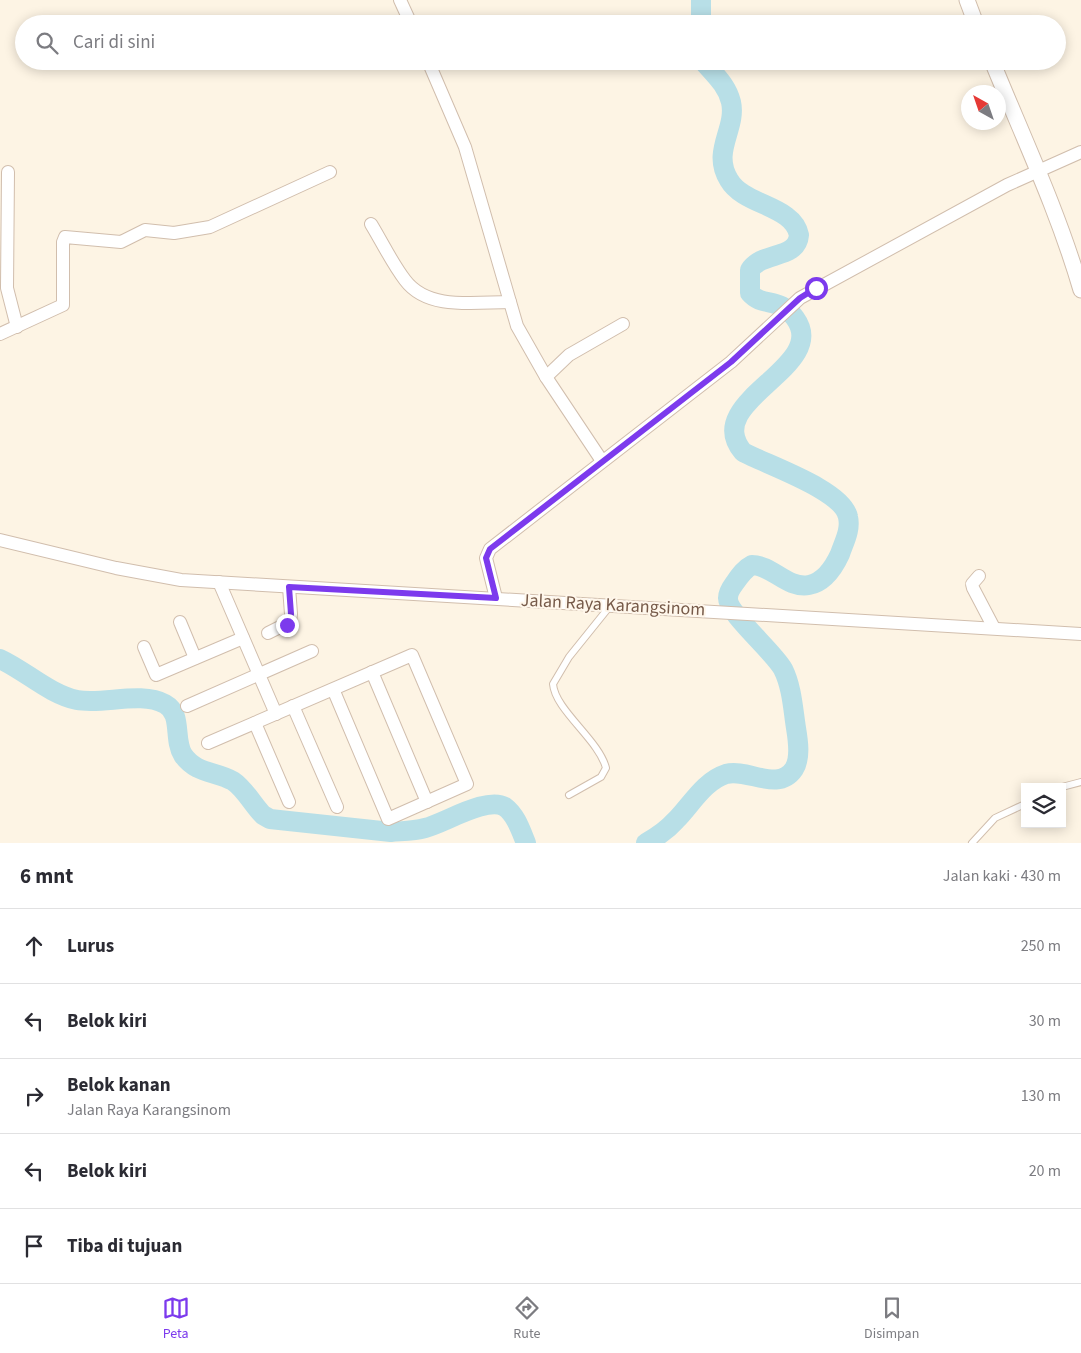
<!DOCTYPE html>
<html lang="id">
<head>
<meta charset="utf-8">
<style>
	body { margin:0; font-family:"Source Sans 3",sans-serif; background:#f7f7f7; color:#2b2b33 }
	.controls { position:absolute; right:15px; bottom:15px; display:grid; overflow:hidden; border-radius:0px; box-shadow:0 2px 12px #0003 }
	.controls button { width:45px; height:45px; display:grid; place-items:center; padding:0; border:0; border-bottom:1px solid #e1e1e2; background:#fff; color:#2b2b33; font:25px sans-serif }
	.compass { position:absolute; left:961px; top:85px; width:45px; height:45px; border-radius:50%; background:#fff; box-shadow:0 2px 12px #0003; rotate:320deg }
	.stop { position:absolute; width:15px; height:15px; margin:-11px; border:4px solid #7c3aed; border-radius:50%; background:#fff }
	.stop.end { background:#7c3aed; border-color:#fff; box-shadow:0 1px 5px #0008 }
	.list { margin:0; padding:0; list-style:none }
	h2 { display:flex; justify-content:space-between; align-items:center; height:65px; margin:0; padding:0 20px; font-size:21px }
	h2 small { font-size:16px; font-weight:400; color:#7c7c81 }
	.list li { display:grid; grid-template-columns:32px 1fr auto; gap:15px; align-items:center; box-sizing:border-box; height:75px; padding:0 20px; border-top:1px solid #e1e1e2 }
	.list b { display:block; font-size:19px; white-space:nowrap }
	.list p { margin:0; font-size:16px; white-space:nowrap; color:#7c7c81 }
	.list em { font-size:16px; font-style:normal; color:#7c7c81 }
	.icon { flex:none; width:28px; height:28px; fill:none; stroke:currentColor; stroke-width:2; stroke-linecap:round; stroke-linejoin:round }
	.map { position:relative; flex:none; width:1081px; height:843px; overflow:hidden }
	.search { position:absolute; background:#fff; box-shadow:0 2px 12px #0003; left:15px; right:15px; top:15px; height:55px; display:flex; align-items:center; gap:12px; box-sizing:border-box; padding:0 18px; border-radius:28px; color:#7c7c81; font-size:19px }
	.sheet { height:440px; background:#fff }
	nav { display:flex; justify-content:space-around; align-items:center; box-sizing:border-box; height:70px; border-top:1px solid #e1e1e2; background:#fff; font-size:14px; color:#7c7c81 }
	nav a { display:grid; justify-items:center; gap:2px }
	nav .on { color:#7c3aed }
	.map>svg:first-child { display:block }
</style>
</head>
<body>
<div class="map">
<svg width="1081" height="843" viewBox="0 0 1081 843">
	<rect width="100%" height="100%" fill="#fdf4e4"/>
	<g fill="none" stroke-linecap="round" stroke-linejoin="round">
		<g stroke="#b8dfe7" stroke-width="20">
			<path d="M701,24V0"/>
			<path d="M0,659C26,671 49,694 77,700C103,705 141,691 165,704C183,714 173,739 183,755C196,774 216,771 233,781C245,789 253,805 263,815L270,819L391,832C402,831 414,831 425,828C445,823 487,796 505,807C516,815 521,831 526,843"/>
			<path d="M646,843C657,837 668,829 676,820C691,805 704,781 726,774C748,768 778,793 794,769C801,758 798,740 796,728C793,709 792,687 783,669C773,651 727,613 728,598C728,593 731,588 734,584C739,577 744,569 752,565C772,565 787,589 809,585C825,582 834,567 840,554C844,542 851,530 848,517C843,490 767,465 743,452C700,400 831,368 795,318C779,296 763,308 750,293V270C762,251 797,260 799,235C793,205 744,206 729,180C711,151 737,129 731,102C727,85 714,74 703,61"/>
		</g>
		<defs>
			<g id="service">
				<path d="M1062,787L1081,782"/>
				<path d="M569,795L601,777L606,768C599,740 555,710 553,684L569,657L610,606"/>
				<path d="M972,843L995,818L1025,804"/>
			</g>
			<g id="minor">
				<path d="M400,0L411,24"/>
				<path d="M428,61L465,147L517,326L546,377L602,461"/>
				<path d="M8,172L7,288L17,327"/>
				<path d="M371,224C382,242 392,263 405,280C428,311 476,302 510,302"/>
				<path d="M0,334L63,305V242L65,237L121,242L145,230L174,233L210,227L330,172"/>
				<path d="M546,377L569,355L623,324"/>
				<path d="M0,540L116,568L181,580L1081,634"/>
				<path d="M979,576L972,584L973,588L994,628"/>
				<path d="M219,582L276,714"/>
				<path d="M496,598L486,558L490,549L731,362L800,298L1007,185L1081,152"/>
				<path d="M180,622L195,658"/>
				<path d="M268,633L290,622L291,614L289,587"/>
				<path d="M144,647L156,675L243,638"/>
				<path d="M372,672L427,802"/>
				<path d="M187,706L312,651"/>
				<path d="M293,706L337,807"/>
				<path d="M255,723L289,802"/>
				<path d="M208,743L412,655L467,784L388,819L333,689"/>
			</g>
			<g id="tertiary">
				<path d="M967,0L976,24"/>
				<path d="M992,61C1023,137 1058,211 1081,290"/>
			</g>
		</defs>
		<use href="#service" stroke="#d1bead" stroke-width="8"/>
		<use href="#minor" stroke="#d1bead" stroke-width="14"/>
		<use href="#tertiary" stroke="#d1bead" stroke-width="17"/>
		<use href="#service" stroke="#fff" stroke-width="6"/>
		<use href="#minor" stroke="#fff" stroke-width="12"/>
		<use href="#tertiary" stroke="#fff" stroke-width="15"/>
	</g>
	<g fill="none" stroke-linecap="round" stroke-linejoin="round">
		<path stroke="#7c3aed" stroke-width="6" d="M287,625L291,614L289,587L496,598L486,558L490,549L731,362L800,298L816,288"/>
	</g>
	<g text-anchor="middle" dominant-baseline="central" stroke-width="4" stroke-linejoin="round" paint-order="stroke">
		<g font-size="18" fill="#765a49" stroke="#fff7eb">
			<text transform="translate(613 605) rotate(3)">Jalan Raya Karangsinom</text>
		</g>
	</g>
</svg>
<div class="controls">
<button><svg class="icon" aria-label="layers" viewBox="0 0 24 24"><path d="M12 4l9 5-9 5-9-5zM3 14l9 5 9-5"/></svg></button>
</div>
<svg class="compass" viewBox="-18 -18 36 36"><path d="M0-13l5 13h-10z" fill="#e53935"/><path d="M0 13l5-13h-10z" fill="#7c7c81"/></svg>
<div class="stop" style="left:816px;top:288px"></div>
<div class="stop end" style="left:287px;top:625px"></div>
<div class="search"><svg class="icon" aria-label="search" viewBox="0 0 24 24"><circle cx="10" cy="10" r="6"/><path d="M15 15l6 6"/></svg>Cari di sini</div>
</div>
<section class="sheet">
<h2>6 mnt<small>Jalan kaki · 430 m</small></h2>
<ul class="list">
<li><svg class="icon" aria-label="ahead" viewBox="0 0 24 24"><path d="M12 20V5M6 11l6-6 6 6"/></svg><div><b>Lurus</b></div><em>250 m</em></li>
<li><svg class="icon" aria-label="left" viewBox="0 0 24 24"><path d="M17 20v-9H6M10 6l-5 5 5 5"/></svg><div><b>Belok kiri</b></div><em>30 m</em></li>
<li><svg class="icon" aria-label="right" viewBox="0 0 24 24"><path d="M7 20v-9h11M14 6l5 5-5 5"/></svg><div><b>Belok kanan</b><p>Jalan Raya Karangsinom</p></div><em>130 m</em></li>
<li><svg class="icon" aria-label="left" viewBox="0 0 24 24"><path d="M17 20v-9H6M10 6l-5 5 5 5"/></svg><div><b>Belok kiri</b></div><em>20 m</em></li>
<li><svg class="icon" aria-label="arrive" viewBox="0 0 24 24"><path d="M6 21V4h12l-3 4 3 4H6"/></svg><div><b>Tiba di tujuan</b></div></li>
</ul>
</section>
<nav>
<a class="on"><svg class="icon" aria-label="map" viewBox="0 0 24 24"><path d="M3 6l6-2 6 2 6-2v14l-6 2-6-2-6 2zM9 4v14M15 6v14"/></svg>Peta</a>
<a><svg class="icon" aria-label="directions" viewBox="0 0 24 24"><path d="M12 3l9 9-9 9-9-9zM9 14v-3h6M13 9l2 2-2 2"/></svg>Rute</a>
<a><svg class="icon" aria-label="saved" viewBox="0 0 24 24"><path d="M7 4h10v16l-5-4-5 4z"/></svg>Disimpan</a>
</nav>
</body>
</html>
